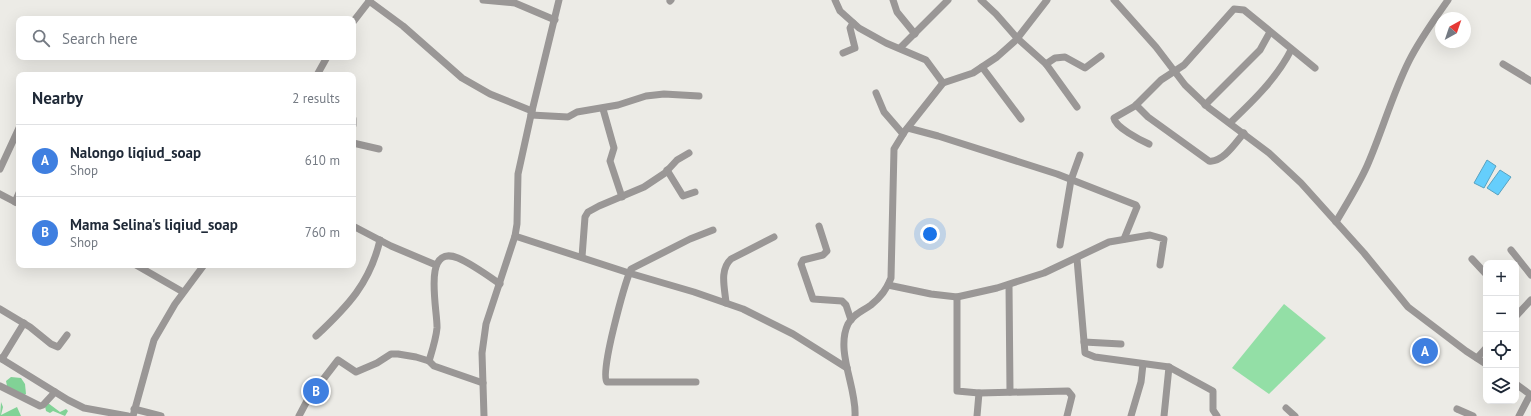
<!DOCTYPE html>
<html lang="en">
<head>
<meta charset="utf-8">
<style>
	body { margin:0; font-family:"PT Sans",sans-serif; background:#f6f6f7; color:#1f2937 }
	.controls { position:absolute; right:12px; bottom:12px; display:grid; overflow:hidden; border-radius:8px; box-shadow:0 4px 16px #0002 }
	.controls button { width:36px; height:36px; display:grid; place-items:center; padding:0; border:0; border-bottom:1px solid #e0e1e3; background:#fff; color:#1f2937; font:20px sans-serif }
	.compass { position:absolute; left:1435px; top:12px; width:36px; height:36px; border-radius:50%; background:#fff; box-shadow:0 4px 16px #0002; rotate:40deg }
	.you { position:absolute; left:930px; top:234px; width:14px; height:14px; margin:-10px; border:3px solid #fff; border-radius:50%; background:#1a73e8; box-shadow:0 0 0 6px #1a73e833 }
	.badge { display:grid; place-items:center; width:26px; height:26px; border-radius:50%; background:#b45309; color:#fff; font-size:13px; font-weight:700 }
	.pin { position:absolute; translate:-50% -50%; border:2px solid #fff; box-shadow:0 1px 4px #0006 }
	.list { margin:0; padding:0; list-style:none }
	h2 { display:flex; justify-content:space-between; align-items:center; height:52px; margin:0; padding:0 16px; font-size:17px }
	h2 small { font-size:13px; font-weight:400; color:#747a83 }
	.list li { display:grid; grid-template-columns:26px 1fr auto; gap:12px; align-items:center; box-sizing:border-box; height:72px; padding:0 16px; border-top:1px solid #e0e1e3 }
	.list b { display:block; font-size:15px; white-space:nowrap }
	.list p { margin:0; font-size:13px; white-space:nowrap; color:#747a83 }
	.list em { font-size:13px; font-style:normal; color:#747a83 }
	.icon { flex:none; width:22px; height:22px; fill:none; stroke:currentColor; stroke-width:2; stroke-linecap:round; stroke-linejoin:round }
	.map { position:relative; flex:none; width:1531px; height:416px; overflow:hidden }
	.search { position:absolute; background:#fff; box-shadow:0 4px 16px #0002; left:16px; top:16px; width:340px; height:44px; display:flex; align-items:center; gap:10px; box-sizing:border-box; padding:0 14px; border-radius:8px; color:#747a83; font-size:15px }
	.panel { position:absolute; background:#fff; box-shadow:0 4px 16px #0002; left:16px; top:72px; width:340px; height:196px; border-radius:8px }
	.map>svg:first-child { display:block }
</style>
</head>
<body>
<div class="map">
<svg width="1531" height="416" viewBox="0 0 1531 416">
	<rect width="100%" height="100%" fill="#ecebe6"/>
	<path fill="#93dfa6" d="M1284,304L1326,338L1269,394L1232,368Z"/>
	<g fill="#81d296">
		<path d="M11,377L21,378L25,384L26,394L23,396L7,386L6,381Z"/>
		<path d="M1,402L3,407L1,415L17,407L21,416H0Z"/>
		<path d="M48,403L60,412L66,409L68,411L65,416L53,411L50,413L46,411L45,406Z"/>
	</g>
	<g fill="#65cefc" stroke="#58a2c1">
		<path d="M1487,160L1496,166L1484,188L1474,183Z"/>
		<path d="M1500,170L1511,177L1498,195L1487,188Z"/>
	</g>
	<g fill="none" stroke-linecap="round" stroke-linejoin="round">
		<g stroke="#9a9796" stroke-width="7">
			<path d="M483,0L515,3L555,20"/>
			<path d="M835,0L840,11L859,28L886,43L926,60L943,83"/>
			<path d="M893,0L897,12L915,34"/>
			<path d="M981,0L996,14L1017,38L1046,64L1077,107"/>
			<path d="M1114,0L1156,47L1185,85L1209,108L1269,153L1301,183L1364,253L1408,307L1466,351L1486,364"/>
			<path d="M369,1L403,26L462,78L490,94L532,111"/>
			<path d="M670,1L671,0"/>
			<path d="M353,22L370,0"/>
			<path d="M900,48L948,0"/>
			<path d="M843,53L855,48L850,28L853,23"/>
			<path d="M1046,64L1055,58L1065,57L1085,68L1101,56"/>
			<path d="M1503,64L1531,81"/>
			<path d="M982,67L1021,119"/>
			<path d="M317,75L327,57"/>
			<path d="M876,93L884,112L903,134"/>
			<path d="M1136,105L1148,117L1209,161C1223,163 1236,142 1244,133"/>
			<path d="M1205,105L1260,50L1270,32"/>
			<path d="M603,109L614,148L610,161L622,197"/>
			<path d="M531,115L568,117L577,112L618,105L646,96L664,94L699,96"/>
			<path d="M353,119V125"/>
			<path d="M1230,123C1253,101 1277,78 1291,50"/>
			<path d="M908,128L938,136L1057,174L1136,205L1137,207L1124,239"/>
			<path d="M353,143L379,149"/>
			<path d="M1149,144C1140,140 1115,127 1114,118L1135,106L1161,80L1184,65L1234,9L1244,10L1315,68"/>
			<path d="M0,169L19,128"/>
			<path d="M667,170L683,196L695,192"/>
			<path d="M0,194L19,204"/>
			<path d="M15,202L19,193"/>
			<path d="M1336,222C1347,203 1358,186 1367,166C1382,132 1392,95 1409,61C1420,39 1434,20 1448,0"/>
			<path d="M353,226L391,246L436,265"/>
			<path d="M819,226L827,251L823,255L803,260L801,264L813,299L842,301L846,305L851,320"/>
			<path d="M515,236L629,273L694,292L743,309L793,334L847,368"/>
			<path d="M1060,245L1071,180L1080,155"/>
			<path d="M1511,250L1531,275"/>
			<path d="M582,257L585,217L588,212L599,206L644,187L665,173L677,160L689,153"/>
			<path d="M1077,259L1085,353L1095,357L1169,367L1213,391V410L1217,416"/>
			<path d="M1472,259L1486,274"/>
			<path d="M136,265L183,292"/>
			<path d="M888,285L931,294L957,297L997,288L1044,273L1109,242L1150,235L1164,239L1160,265"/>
			<path d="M1009,285L1010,392"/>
			<path d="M957,297V391L979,393L1068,391L1072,396L1067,416"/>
			<path d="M726,303C725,289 719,270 731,259L774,237"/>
			<path d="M0,309L30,327L51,344L58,347L67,335"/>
			<path d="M1516,316L1531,300"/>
			<path d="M316,336C348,306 370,283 380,240"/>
			<path d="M1084,342L1121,344"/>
			<path d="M0,358L68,400L84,408L128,416"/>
			<path d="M1477,358L1486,348"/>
			<path d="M2,359L24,323"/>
			<path d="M429,361C432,351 436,339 437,328C438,312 421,243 458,258C472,264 487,275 500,284"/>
			<path d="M696,382H607C599,374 625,283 631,269L690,239L713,230"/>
			<path d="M1516,384L1531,395"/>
			<path d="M0,386L40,406L43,405L55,392"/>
			<path d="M1286,408L1295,416"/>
			<path d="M134,409L161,416"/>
			<path d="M1457,409L1473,416"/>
			<path d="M133,416L154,340L175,304L204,265"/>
			<path d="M299,416L308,399L338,360L356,372L377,363L391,354H398L416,357L429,361L434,366L483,383"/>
			<path d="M484,416L482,353L486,324L515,236L517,224L518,174L531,115L559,0"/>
			<path d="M855,416C857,388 835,351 848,324C853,314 863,311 871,305C881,297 887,289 891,278L894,149L905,131L943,83L973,73L997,57L1016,40L1047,0"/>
			<path d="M977,416L979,393"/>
			<path d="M1131,416L1141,382L1143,364"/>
			<path d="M1164,416L1169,367"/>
			<path d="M1519,416L1530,395"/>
		</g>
	</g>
</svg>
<div class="controls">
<button>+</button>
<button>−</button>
<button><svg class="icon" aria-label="locate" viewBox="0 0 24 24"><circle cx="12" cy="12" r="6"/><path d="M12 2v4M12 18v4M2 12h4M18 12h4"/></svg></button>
<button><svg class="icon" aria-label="layers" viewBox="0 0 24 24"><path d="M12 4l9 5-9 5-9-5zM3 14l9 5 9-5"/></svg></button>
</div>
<svg class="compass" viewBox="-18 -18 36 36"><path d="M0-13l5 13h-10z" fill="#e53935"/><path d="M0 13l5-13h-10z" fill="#747a83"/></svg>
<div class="you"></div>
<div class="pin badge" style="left:1425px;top:351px;background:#3f7fe0">A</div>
<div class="pin badge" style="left:316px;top:391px;background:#3f7fe0">B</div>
<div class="search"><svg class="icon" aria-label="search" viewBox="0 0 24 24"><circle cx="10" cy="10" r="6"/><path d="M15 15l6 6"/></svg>Search here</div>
<section class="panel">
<h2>Nearby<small>2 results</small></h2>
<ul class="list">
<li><span class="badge" style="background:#3f7fe0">A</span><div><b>Nalongo liqiud_soap</b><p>Shop</p></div><em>610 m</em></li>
<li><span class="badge" style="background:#3f7fe0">B</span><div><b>Mama Selina's liqiud_soap</b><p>Shop</p></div><em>760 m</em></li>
</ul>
</section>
</div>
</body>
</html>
